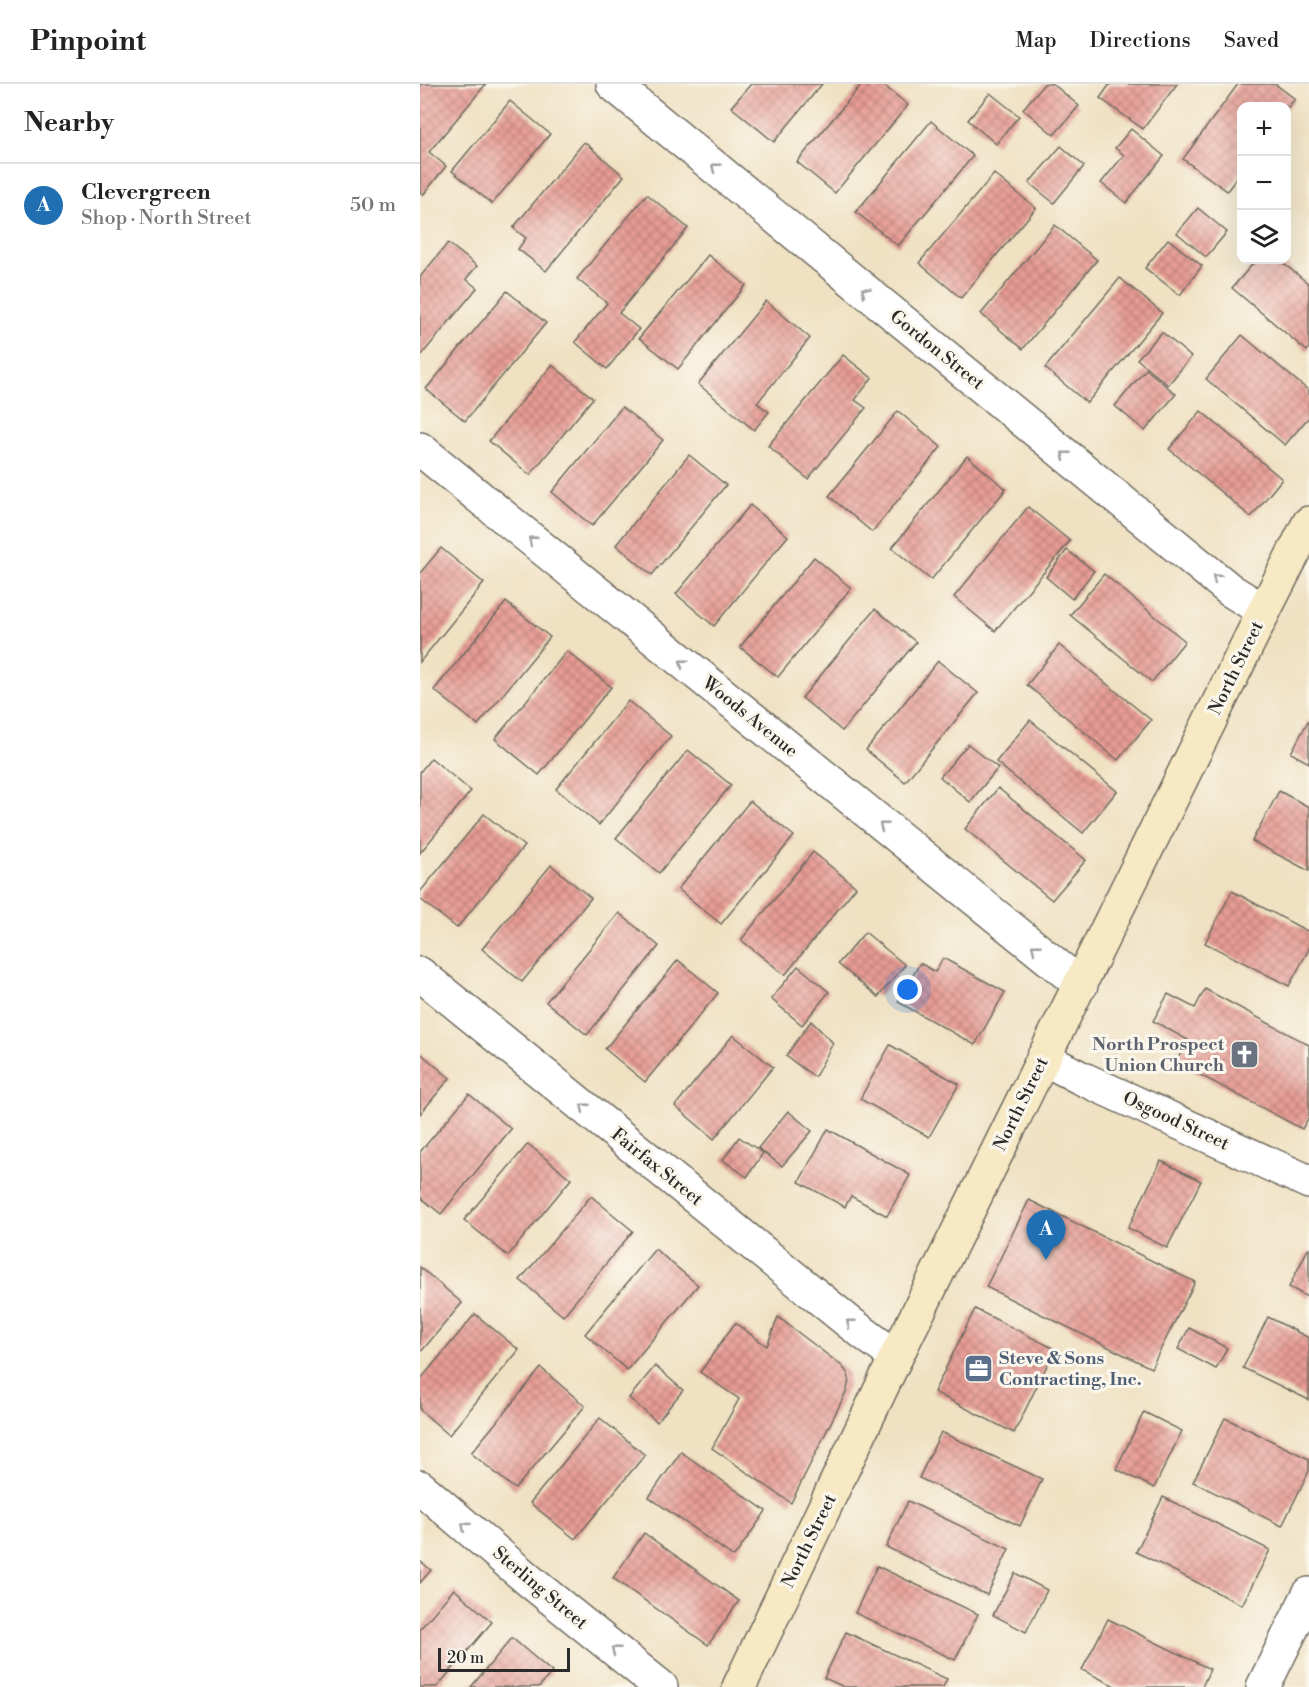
<!DOCTYPE html>
<html lang="en">
<head>
<meta charset="utf-8">
<style>
	body { margin:0; font-family:"Libre Bodoni",serif; background:#f2f2f2; color:#222 }
	.controls { position:absolute; right:18px; top:18px; display:grid; overflow:hidden; border-radius:12px; box-shadow:0 6px 24px #0002 }
	.controls button { width:54px; height:54px; display:grid; place-items:center; padding:0; border:0; border-bottom:2px solid #e0e0e0; background:#fff; color:#222; font:30px sans-serif }
	.scale { position:absolute; left:18px; bottom:15px; width:132px; box-sizing:border-box; padding-left:6px; border:3px solid #2b2b2b; border-top:0; font-size:16px; line-height:21px; white-space:nowrap; color:#2b2b2b; -webkit-text-stroke:4px #fbf7ec; paint-order:stroke }
	.you { position:absolute; left:488px; top:906px; width:21px; height:21px; margin:-15px; border:4px solid #fff; border-radius:50%; background:#1a73e8; box-shadow:0 0 0 9px #1a73e833 }
	.badge { display:grid; place-items:center; width:39px; height:39px; border-radius:50%; background:#1f6fb2; color:#fff; font-size:20px; font-weight:700 }
	.pin { position:absolute; translate:-50% -50px; filter:drop-shadow(0 2px 3px #0008) }
	.pin::after { content:''; position:absolute; top:32px; width:21px; height:18px; background:inherit; clip-path:polygon(0 0,100% 0,50% 100%) }
	.list { margin:0; padding:0; list-style:none }
	h2 { display:flex; justify-content:space-between; align-items:center; height:78px; margin:0; padding:0 24px; font-size:26px }
	h2 small { font-size:20px; font-weight:400; color:#767676 }
	.list li { display:grid; grid-template-columns:39px 1fr auto; gap:18px; align-items:center; box-sizing:border-box; height:84px; padding:0 24px; border-top:2px solid #e0e0e0 }
	.list b { display:block; font-size:22px; white-space:nowrap }
	.list p { margin:0; font-size:20px; white-space:nowrap; color:#767676 }
	.list em { font-size:20px; font-style:normal; color:#767676 }
	.icon { flex:none; width:33px; height:33px; fill:none; stroke:currentColor; stroke-width:2; stroke-linecap:round; stroke-linejoin:round }
	.map { position:relative; flex:none; width:889px; height:1603px; overflow:hidden }
	header { display:flex; align-items:center; gap:36px; box-sizing:border-box; height:84px; padding:0 30px; background:#fff; border-bottom:2px solid #e0e0e0 }
	header strong { font-size:28px }
	nav { display:flex; gap:33px; margin-inline-start:auto; font-size:21px }
	main { display:flex }
	aside { flex:1; background:#fff }
	.map>svg:first-child { display:block }
</style>
</head>
<body>
<header>
<strong>Pinpoint</strong>
<nav><a>Map</a><a>Directions</a><a>Saved</a></nav>
</header>
<main>
<aside>
<h2>Nearby<small></small></h2>
<ul class="list">
<li><span class="badge">A</span><div><b>Clevergreen</b><p>Shop · North Street</p></div><em>50 m</em></li>
</ul>
</aside>
<div class="map">
<svg width="889" height="1603" viewBox="0 0 889 1603">
	<defs>
		<pattern id="building-cross-hatch" width="8" height="8" patternUnits="userSpaceOnUse" patternTransform="scale(1.5)"><rect width="8" height="8" fill="#e79c94"/><path d="M0 0l8 8M0 8l8-8" fill="none" stroke="#bb7f79"/></pattern>
	</defs>
	<rect width="100%" height="100%" fill="#fbf7ec"/>
	<filter id="ink" filterUnits="userSpaceOnUse"><feTurbulence type="fractalNoise" baseFrequency=".0167" numOctaves="2"/><feDisplacementMap in="SourceGraphic" scale="12" xChannelSelector="R" yChannelSelector="G"/><feConvolveMatrix kernelMatrix="1 2 1 2 8 2 1 2 1" color-interpolation-filters="sRGB"/></filter>
	<filter id="wash" filterUnits="userSpaceOnUse"><feTurbulence type="fractalNoise" baseFrequency=".008" numOctaves="4" result="noise"/><feDisplacementMap in="SourceGraphic" scale="24" xChannelSelector="R" yChannelSelector="G"/><feGaussianBlur stdDeviation="1.35" result="paint"/><feColorMatrix in="noise" values="0 0 0 0 0 0 0 0 0 0 0 0 0 0 0 0 0 1.4 0 .05"/><feComposite in="paint" operator="in"/></filter>
	<g filter="url(#wash)">
		<rect width="100%" height="100%" fill="#efe1c2"/>
		<g id="blocks">
			<g fill="url(#building-cross-hatch)">
				<path d="M0,0H66L9,68L26,82L3,111L0,108Z"/>
				<path d="M331,0H402L354,58L311,23Z"/>
				<path d="M442,0H462L488,21L415,109L377,78Z"/>
				<path d="M624,0H633L659,22L634,51L603,25Z"/>
				<path d="M690,0H757L723,45L680,14Z"/>
				<path d="M818,0H855L875,15L866,26V22H822V87L807,107L763,75Z"/>
				<path d="M570,9L599,32L576,60L548,36Z"/>
				<path d="M90,17L130,50L72,120L32,87Z"/>
				<path d="M511,37L553,72L478,162L436,128Z"/>
				<path d="M711,45L744,72L706,119L681,99L704,71L695,64Z"/>
				<path d="M164,58L204,92L126,187L98,165L106,154L93,144Z"/>
				<path d="M641,62L664,82L634,119L609,99Z"/>
				<path d="M574,90L616,124L541,214L499,179Z"/>
				<path d="M227,110L268,144L199,229L219,245L187,285L155,258L187,219L157,195Z"/>
				<path d="M778,124L807,148L786,173L757,149Z"/>
				<path d="M635,141L677,176L603,265L561,230Z"/>
				<path d="M748,155L782,182L760,211L725,184Z"/>
				<path d="M28,159L57,182L46,195L57,204L0,273V193Z"/>
				<path d="M288,171L326,201L258,285L219,254Z"/>
				<path d="M836,176H859L889,200V264L887,267L812,204Z"/>
				<path d="M700,194L742,229L667,319L625,284Z"/>
				<path d="M87,207L126,239L45,337L6,305Z"/>
				<path d="M346,217L390,254L337,319L349,328L334,346L278,300Z"/>
				<path d="M742,248L771,273L748,301L717,275Z"/>
				<path d="M822,251L889,307V333L865,361L786,295Z"/>
				<path d="M423,271L452,294L435,316L446,324L388,395L348,362Z"/>
				<path d="M132,281L173,314L110,391L69,357Z"/>
				<path d="M726,285L756,310L725,347L695,322Z"/>
				<path d="M202,323L243,356L172,442L132,408Z"/>
				<path d="M478,327L521,363L452,448L409,412Z"/>
				<path d="M781,327L862,395L831,433L749,365Z"/>
				<path d="M269,371L306,401L232,491L196,461Z"/>
				<path d="M547,372L586,405L511,496L472,464Z"/>
				<path d="M330,421L368,452L294,542L256,510Z"/>
				<path d="M608,423L650,457L575,547L534,513Z"/>
				<path d="M21,464L64,499L0,578V489Z"/>
				<path d="M647,466L674,487L652,515L626,493Z"/>
				<path d="M394,473L431,504L358,593L320,563Z"/>
				<path d="M684,490L765,557L732,598L650,531Z"/>
				<path d="M86,518L130,553L58,641L14,606Z"/>
				<path d="M455,525L496,558L422,647L382,614Z"/>
				<path d="M639,561L731,636L698,676L607,601Z"/>
				<path d="M147,567L191,603L119,691L75,655Z"/>
				<path d="M518,577L558,609L485,698L446,666Z"/>
				<path d="M208,617L251,652L179,741L136,705Z"/>
				<path d="M889,635V679L871,669Z"/>
				<path d="M610,636L697,707L663,749L576,678Z"/>
				<path d="M548,660L578,684L550,718L520,693Z"/>
				<path d="M268,666L311,701L239,789L196,754Z"/>
				<path d="M11,674L51,707L0,769V688Z"/>
				<path d="M578,704L666,776L632,816L545,745Z"/>
				<path d="M859,707L889,723V787L832,757Z"/>
				<path d="M330,717L374,752L301,840L258,805Z"/>
				<path d="M64,730L104,762L37,844L0,815V808Z"/>
				<path d="M393,768L436,803L365,891L321,856Z"/>
				<path d="M131,781L171,814L102,898L62,865Z"/>
				<path d="M812,807L889,848V865L869,902L785,859Z"/>
				<path d="M199,829L239,862L167,951L126,918Z"/>
				<path d="M445,848L485,881L458,913L418,880Z"/>
				<path d="M523,874L585,908L555,961L478,918L500,879L515,888Z"/>
				<path d="M258,876L298,909L225,998L185,965Z"/>
				<path d="M378,882L409,908L382,941L351,915Z"/>
				<path d="M785,905L889,961V1033L882,1045L756,978L768,956L733,937L748,910L775,924Z"/>
				<path d="M391,937L413,959L395,993L366,972Z"/>
				<path d="M313,951L353,983L294,1055L255,1022Z"/>
				<path d="M470,961L539,1000L509,1053L440,1015Z"/>
				<path d="M0,969L30,994L0,1030Z"/>
				<path d="M49,1010L91,1045L21,1130L0,1113V1068Z"/>
				<path d="M368,1027L392,1047L362,1082L338,1064Z"/>
				<path d="M408,1045L490,1091L467,1132L431,1112L425,1123L379,1098Z"/>
				<path d="M319,1053L343,1069L327,1093L303,1076Z"/>
				<path d="M108,1060L151,1095L88,1172L44,1136Z"/>
				<path d="M741,1077L781,1097L747,1164L708,1144Z"/>
				<path d="M171,1112L213,1147L143,1232L100,1196Z"/>
				<path d="M609,1116L775,1198L731,1284L566,1203Z"/>
				<path d="M889,1163V1214L869,1203Z"/>
				<path d="M235,1165L278,1201L207,1286L165,1250Z"/>
				<path d="M0,1183L42,1219L0,1269Z"/>
				<path d="M555,1225L635,1265L594,1349L514,1308Z"/>
				<path d="M55,1230L99,1266L29,1351L0,1326V1296Z"/>
				<path d="M358,1233L422,1282L428,1290L429,1295L427,1306L371,1419L292,1364L319,1315L280,1288L315,1239L347,1262Z"/>
				<path d="M848,1233L889,1254V1316L823,1284Z"/>
				<path d="M769,1244L807,1264L796,1285L758,1265Z"/>
				<path d="M235,1282L263,1306L237,1338L209,1314Z"/>
				<path d="M121,1284L165,1322L95,1405L51,1369Z"/>
				<path d="M724,1328L762,1347L734,1404L696,1385Z"/>
				<path d="M180,1334L225,1371L155,1455L110,1419Z"/>
				<path d="M805,1334L889,1375V1387L862,1442L773,1398Z"/>
				<path d="M521,1348L622,1395L600,1442L499,1394Z"/>
				<path d="M261,1368L346,1427L314,1473L229,1413Z"/>
				<path d="M743,1413L850,1466L822,1521L716,1468Z"/>
				<path d="M488,1417L589,1465L567,1511L466,1463Z"/>
				<path d="M224,1449L319,1517L288,1561L193,1494Z"/>
				<path d="M0,1477L11,1486L0,1499Z"/>
				<path d="M457,1482L558,1530L535,1576L435,1529Z"/>
				<path d="M595,1489L627,1506L606,1548L573,1531Z"/>
				<path d="M34,1505L72,1538L17,1603H0V1545Z"/>
				<path d="M688,1535L790,1585L782,1603H697L662,1586Z"/>
				<path d="M426,1548L527,1595L523,1603H424L404,1594Z"/>
				<path d="M92,1554L132,1588L119,1603H51Z"/>
			</g>
		</g>
	</g>
	<g filter="url(#ink)">
		<use href="#blocks" fill-opacity="0" stroke="#706b60" stroke-width="1.5"/>
		<g fill="none" stroke-linecap="round" stroke-linejoin="round">
			<defs>
				<g id="street">
					<path d="M193,0L810,506L844,527"/>
					<path d="M0,365L661,901"/>
					<path d="M0,890L430,1239L476,1273"/>
					<path d="M623,974L659,993L889,1098"/>
					<path d="M0,1403L111,1498L241,1603"/>
					<path d="M843,1603L889,1510"/>
				</g>
				<path id="secondary" d="M319,1603L476,1273L844,527L889,439"/>
			</defs>
			<use href="#street" stroke="#706b60" stroke-width="36"/>
			<use href="#secondary" stroke="#706b60" stroke-width="36"/>
			<use href="#street" stroke="#fff" stroke-width="33"/>
			<use href="#secondary" stroke="#f6e9c3" stroke-width="33"/>
		</g>
		<defs><path id="oneway-chevron" d="M-2-3.5L2.5 0L-2 3.5" fill="none" stroke-width="1.6" stroke-linecap="round" stroke-linejoin="round" transform="scale(1.5)"/></defs>
		<g stroke="#a0a0a0">
			<use href="#oneway-chevron" transform="translate(295 83) rotate(-141)"/>
			<use href="#oneway-chevron" transform="translate(445 207) rotate(-141)"/>
			<use href="#oneway-chevron" transform="translate(645 371) rotate(-141)"/>
			<use href="#oneway-chevron" transform="translate(112 456) rotate(-141)"/>
			<use href="#oneway-chevron" transform="translate(796 494) rotate(-141)"/>
			<use href="#oneway-chevron" transform="translate(263 579) rotate(-141)"/>
			<use href="#oneway-chevron" transform="translate(463 742) rotate(-141)"/>
			<use href="#oneway-chevron" transform="translate(615 864) rotate(-141)"/>
			<use href="#oneway-chevron" transform="translate(164 1023) rotate(-141)"/>
			<use href="#oneway-chevron" transform="translate(430 1239) rotate(-142)"/>
			<use href="#oneway-chevron" transform="translate(45 1442) rotate(-139)"/>
			<use href="#oneway-chevron" transform="translate(195 1566) rotate(-141)"/>
		</g>
	</g>
	<defs>
		<symbol id="church-square" viewBox="-11 -11 22 22"><rect x="-9" y="-9" width="18" height="18" rx="4" fill="#6b7280" stroke="#fbf7ec"/><path d="M-1.2-6h2.4v3.5h3.3v2.4h-3.3V6h-2.4V-.1h-3.3v-2.4h3.3Z" fill="#fff"/></symbol>
		<symbol id="office-square" viewBox="-11 -11 22 22"><rect x="-9" y="-9" width="18" height="18" rx="4" fill="#5c6f8a" stroke="#fbf7ec"/><path d="M-6-3h4V-5.5h4V-3h4V5H-6ZM-1-4.5V-3h2v-1.5ZM-6 0V1H6V0Z" fill="#fff"/></symbol>
	</defs>
	<g fill-rule="evenodd">
		<use href="#church-square" x="808" y="954" width="33" height="33"/>
		<use href="#office-square" x="542" y="1268" width="33" height="33"/>
	</g>
	<g text-anchor="middle" dominant-baseline="central" stroke-width="6" stroke-linejoin="round" paint-order="stroke">
		<g font-size="18" fill="#2b2b2b" stroke="#fbf7ec">
			<text transform="translate(517 266) rotate(39)">Gordon Street</text>
			<text transform="translate(816 584) rotate(-64)">North Street</text>
			<text transform="translate(330 633) rotate(39)">Woods Avenue</text>
			<text transform="translate(601 1020) rotate(-64)">North Street</text>
			<text transform="translate(756 1037) rotate(25)">Osgood Street</text>
			<text transform="translate(237 1083) rotate(39)">Fairfax Street</text>
			<text transform="translate(389 1457) rotate(-64)">North Street</text>
			<text transform="translate(120 1504) rotate(40)">Sterling Street</text>
		</g>
		<g font-size="18" font-weight="bold" fill="#5b616d" stroke="#fbf7ec" text-anchor="end">
			<text x="804" y="960">North Prospect<tspan x="804" dy="21">Union Church</tspan></text>
		</g>
		<g font-size="18" font-weight="bold" fill="#4e5e75" stroke="#fbf7ec" text-anchor="start">
			<text x="579" y="1274">Steve &amp; Sons<tspan x="579" dy="21">Contracting, Inc.</tspan></text>
		</g>
	</g>
</svg>
<div class="controls">
<button>+</button>
<button>−</button>
<button><svg class="icon" aria-label="layers" viewBox="0 0 24 24"><path d="M12 4l9 5-9 5-9-5zM3 14l9 5 9-5"/></svg></button>
</div>
<div class="scale">20 m</div>
<div class="you"></div>
<div class="pin badge" style="left:626px;top:1176px">A</div>
</div>
</main>
</body>
</html>
